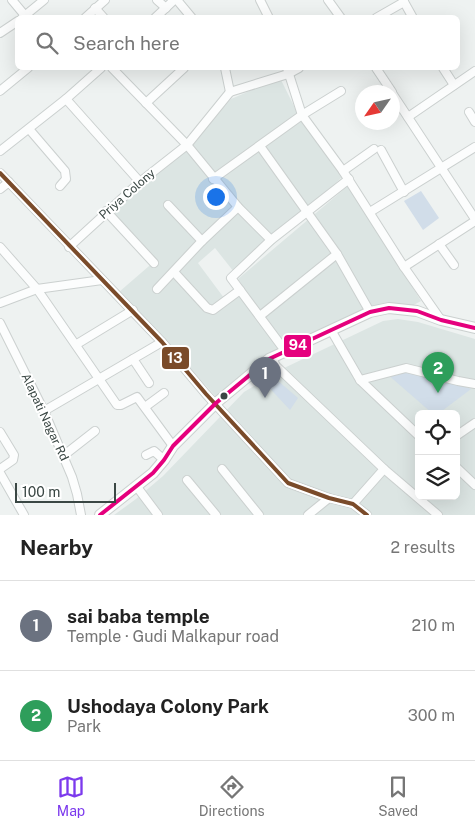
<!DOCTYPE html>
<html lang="en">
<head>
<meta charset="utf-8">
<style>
	body { margin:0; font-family:"Public Sans",sans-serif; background:#f2f2f2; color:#222 }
	.controls { position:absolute; right:15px; bottom:15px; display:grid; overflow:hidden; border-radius:8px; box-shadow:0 5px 20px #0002 }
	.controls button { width:45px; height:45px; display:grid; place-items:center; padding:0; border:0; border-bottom:1px solid #e0e0e0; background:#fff; color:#222; font:25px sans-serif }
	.compass { position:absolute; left:355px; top:85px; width:45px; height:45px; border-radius:50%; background:#fff; box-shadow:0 5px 20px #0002; rotate:236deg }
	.scale { position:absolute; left:15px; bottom:12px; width:101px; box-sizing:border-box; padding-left:5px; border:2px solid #3a4744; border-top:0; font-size:14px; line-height:18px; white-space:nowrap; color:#3a4744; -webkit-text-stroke:4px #fff; paint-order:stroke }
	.you { position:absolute; left:215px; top:196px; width:18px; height:18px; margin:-12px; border:4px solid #fff; border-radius:50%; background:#1a73e8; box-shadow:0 0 0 8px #1a73e833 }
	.badge { display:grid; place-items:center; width:32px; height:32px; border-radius:50%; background:#7c3aed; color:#fff; font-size:16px; font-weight:700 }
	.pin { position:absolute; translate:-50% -41px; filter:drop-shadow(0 1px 2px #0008) }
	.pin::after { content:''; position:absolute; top:26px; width:18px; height:15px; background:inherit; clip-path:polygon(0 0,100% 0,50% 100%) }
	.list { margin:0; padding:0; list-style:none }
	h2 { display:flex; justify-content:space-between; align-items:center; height:65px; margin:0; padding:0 20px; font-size:21px }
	h2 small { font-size:16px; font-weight:400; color:#767676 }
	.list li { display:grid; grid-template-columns:32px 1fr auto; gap:15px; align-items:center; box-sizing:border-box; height:90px; padding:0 20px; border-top:1px solid #e0e0e0 }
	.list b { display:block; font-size:19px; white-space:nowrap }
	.list p { margin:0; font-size:16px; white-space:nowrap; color:#767676 }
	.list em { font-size:16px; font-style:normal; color:#767676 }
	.icon { flex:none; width:28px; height:28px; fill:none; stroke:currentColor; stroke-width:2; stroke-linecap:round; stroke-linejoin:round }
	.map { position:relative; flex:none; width:475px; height:515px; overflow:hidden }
	.search { position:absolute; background:#fff; box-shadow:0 5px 20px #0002; left:15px; right:15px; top:15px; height:55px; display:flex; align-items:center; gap:12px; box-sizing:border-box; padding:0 18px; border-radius:8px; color:#767676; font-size:19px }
	.sheet { height:245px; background:#fff }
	nav { display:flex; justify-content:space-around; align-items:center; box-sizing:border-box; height:70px; border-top:1px solid #e0e0e0; background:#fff; font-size:14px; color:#767676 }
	nav a { display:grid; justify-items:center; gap:2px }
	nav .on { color:#7c3aed }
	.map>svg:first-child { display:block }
</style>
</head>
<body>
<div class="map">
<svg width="475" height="515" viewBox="0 0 475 515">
	<rect width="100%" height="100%" fill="#eef2f1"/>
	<g fill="#dce5e3" fill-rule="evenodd">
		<path d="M280,78L301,120L342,177L306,213L234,272L215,248L198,263L227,302L245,289L238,279L349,185L421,301L410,307H383L289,350L217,398L138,310L119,292L156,260L111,211L193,143L231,99Z"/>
		<path d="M398,319L418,322L475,339V515H114L136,499L163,476L244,392L282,369L383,321ZM419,414H456V496H419Z"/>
	</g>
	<g fill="#d1dde9">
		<path d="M421,191L439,218L423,230L404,201Z"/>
		<path d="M406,367L471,389L438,414H433L386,373Z"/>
		<path d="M270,374L298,398L290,410L262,380Z"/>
	</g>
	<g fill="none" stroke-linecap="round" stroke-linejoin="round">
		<defs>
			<g id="minor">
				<path d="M12,0L27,18"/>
				<path d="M157,0L166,8"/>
				<path d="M177,0L192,18"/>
				<path d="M260,0L269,18"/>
				<path d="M328,0L341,18"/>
				<path d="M403,0L413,18"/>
				<path d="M95,8L104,18"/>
				<path d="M22,18L44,0"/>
				<path d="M85,18L105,0"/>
				<path d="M155,18L174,0"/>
				<path d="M376,18L404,2"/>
				<path d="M0,33L18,21"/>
				<path d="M112,68L187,145L238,207L271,240"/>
				<path d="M225,68L230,92"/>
				<path d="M287,68L302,115L343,171L404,267L441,320"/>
				<path d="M376,68L392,92"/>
				<path d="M443,68L454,85"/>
				<path d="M0,91L28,68"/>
				<path d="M392,93L475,219"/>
				<path d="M66,99L140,182"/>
				<path d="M146,103L184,68"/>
				<path d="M469,112L475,122"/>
				<path d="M408,117L475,71"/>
				<path d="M29,129L65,171L66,179L60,186"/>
				<path d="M260,146L337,254L370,312"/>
				<path d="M381,150L404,192"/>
				<path d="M0,151L66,99L101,68"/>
				<path d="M343,171L374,149"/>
				<path d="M0,173L162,342L206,394L288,483L329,498L353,504L367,515"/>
				<path d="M213,179L302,115L341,91"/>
				<path d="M0,189L9,182"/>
				<path d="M168,205L202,241"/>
				<path d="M106,211L154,263"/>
				<path d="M370,212L475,147"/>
				<path d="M439,244L454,265"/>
				<path d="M0,247L37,289L117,405H121L137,397L173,446"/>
				<path d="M69,247L140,182L187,145L230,92L288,74L299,68"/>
				<path d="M404,267L475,221"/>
				<path d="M174,272L207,308L213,310L240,290"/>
				<path d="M157,289L202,241L238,207"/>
				<path d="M0,303L37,289L102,280"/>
				<path d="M260,316L337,254"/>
				<path d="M0,323L44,411L72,477L77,494L81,515"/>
				<path d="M331,330L360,380L419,436"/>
				<path d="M77,344L133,310"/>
				<path d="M286,352L231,278L271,240L349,179"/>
				<path d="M272,358L276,366L384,469L438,515"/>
				<path d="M133,359L149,383"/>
				<path d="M360,380L406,368L458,381L475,384"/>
				<path d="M145,407L164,393"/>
				<path d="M44,411L162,342"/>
				<path d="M0,432L14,455L13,460L0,469"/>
				<path d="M456,436L475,423"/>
				<path d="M146,455L154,451L164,460"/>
				<path d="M63,456L95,431"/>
				<path d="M457,468L475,485"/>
				<path d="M222,469L259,515"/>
				<path d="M0,473L24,515"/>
				<path d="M187,480L216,515"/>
				<path d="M137,487L158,515"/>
				<path d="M353,504L384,469"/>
				<path d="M308,515L329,498"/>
			</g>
			<path id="tertiary" d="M100,515L153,473L164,460L173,446L216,403L269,359L370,312L389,308L417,311L441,320L475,328"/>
		</defs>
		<use href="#minor" stroke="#cbd0cf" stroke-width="10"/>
		<use href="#tertiary" stroke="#cbd0cf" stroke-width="12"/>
		<use href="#minor" stroke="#fcfdfd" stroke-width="8"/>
		<use href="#tertiary" stroke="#fcfdfd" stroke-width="10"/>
		<defs>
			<path id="bus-1" d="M0,173L162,342L206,394L288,483L329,498L353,504L367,515"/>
			<path id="bus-2" d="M100,515L153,473L164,460L173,446L216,403L269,359L370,312L389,308L417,311L441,320L475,328"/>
		</defs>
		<use href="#bus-1" stroke="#fff" stroke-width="8"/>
		<use href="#bus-2" stroke="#fff" stroke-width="8"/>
		<use href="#bus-1" stroke="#7a4b2a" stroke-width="4"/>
		<use href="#bus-2" stroke="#e5007d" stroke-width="4"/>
	</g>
	<circle fill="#3a4744" stroke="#fff" stroke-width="2" cx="224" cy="396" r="4.5"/>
	<g text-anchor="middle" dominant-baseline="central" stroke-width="4" stroke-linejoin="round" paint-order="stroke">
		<g font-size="12" fill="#3a4744" stroke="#fff">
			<text transform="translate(127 194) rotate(-41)">Priya Colony</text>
			<text transform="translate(45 417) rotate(65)">Alapati Nagar Rd</text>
		</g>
	</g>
	<g stroke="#fff" stroke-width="2">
		<rect x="283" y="334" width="29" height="24" rx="5" fill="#e5007d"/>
		<rect x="161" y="346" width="29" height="24" rx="5" fill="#7a4b2a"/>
	</g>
	<g font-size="14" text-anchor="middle" font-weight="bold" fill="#fff">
		<text x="298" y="350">94</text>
		<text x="175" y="363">13</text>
	</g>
</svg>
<div class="controls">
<button><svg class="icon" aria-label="locate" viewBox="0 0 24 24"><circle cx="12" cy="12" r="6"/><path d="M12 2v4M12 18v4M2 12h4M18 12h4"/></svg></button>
<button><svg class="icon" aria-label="layers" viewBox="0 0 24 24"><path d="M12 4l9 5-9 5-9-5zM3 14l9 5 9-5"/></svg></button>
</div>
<svg class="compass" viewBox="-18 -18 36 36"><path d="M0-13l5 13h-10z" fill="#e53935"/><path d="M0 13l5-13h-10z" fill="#767676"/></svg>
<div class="scale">100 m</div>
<div class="you"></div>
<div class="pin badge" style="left:265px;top:398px;background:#6b7280">1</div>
<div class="pin badge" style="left:438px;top:393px;background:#2e9e5b">2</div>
<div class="search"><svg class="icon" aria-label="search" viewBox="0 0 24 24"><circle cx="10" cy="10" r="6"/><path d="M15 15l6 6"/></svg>Search here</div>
</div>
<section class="sheet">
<h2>Nearby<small>2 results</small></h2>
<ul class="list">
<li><span class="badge" style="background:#6b7280">1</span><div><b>sai baba temple</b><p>Temple · Gudi Malkapur road</p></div><em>210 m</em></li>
<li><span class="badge" style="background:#2e9e5b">2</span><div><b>Ushodaya Colony Park</b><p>Park</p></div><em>300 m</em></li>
</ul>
</section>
<nav>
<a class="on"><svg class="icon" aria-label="map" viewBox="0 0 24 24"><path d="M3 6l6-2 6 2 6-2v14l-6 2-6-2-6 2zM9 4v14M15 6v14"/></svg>Map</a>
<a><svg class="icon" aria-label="directions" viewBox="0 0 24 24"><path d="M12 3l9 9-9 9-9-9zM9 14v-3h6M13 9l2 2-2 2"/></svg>Directions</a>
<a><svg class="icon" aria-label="saved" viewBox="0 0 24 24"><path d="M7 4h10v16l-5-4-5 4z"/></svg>Saved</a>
</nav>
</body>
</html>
